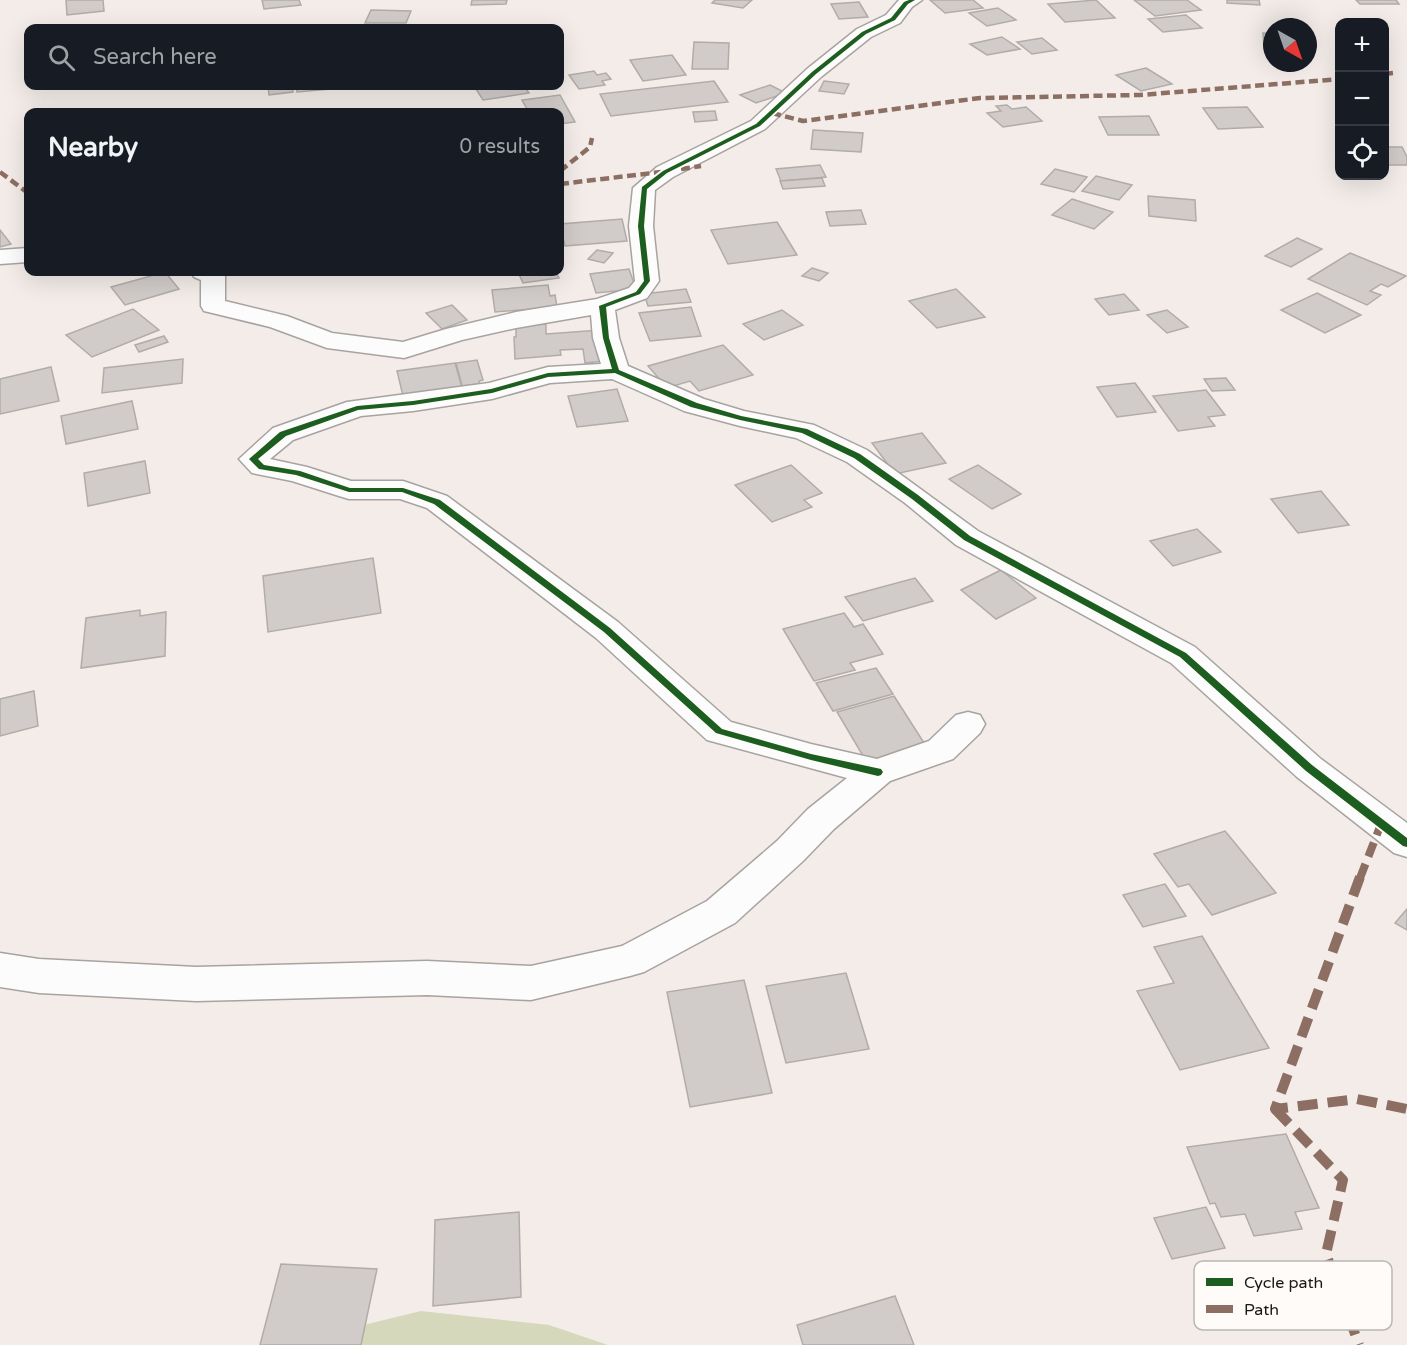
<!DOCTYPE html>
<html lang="en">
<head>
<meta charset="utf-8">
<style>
	body { margin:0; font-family:"Varela Round",sans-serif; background:#242831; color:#f1f3f6 }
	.controls { position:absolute; right:18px; top:18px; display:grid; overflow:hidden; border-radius:12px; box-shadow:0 6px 24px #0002 }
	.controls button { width:54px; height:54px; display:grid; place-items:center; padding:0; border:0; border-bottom:2px solid #363941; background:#171b24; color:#f1f3f6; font:30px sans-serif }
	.compass { position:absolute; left:1263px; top:18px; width:54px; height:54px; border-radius:50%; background:#171b24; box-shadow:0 6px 24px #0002; rotate:140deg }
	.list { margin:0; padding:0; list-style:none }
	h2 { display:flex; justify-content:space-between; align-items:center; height:78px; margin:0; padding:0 24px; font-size:26px }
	h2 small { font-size:20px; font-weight:400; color:#9ea1a6 }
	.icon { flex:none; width:33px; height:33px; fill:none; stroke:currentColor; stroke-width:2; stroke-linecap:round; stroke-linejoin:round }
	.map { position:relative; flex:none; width:1407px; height:1345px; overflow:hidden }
	.search { position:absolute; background:#171b24; box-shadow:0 6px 24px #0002; left:24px; top:24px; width:540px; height:66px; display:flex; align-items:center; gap:15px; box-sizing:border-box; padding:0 21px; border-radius:12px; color:#9ea1a6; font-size:22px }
	.panel { position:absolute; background:#171b24; box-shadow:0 6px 24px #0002; left:24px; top:108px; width:540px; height:168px; border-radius:12px }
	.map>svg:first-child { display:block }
</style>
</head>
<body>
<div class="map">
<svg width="1407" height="1345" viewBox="0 0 1407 1345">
	<rect width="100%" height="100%" fill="#f3ece8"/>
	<path fill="#d6d8bb" d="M421,1311L549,1325L608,1345H282Z"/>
	<g fill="#d1ccc9" stroke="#b2aca9" stroke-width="1.5">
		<path d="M66,0H103L104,11L67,15Z"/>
		<path d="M262,0H299L301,5L264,9Z"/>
		<path d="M472,0H507L506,4L471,5Z"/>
		<path d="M715,0H752L743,8L712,3Z"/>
		<path d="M930,0H973L983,8L945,13Z"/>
		<path d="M1096,0L1115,18L1065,22L1048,4Z"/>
		<path d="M1134,0H1187L1201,10L1155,16Z"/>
		<path d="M1227,0H1259L1260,5L1227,3Z"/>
		<path d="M1356,0H1396L1399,4H1360Z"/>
		<path d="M859,2L868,17L839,19L831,4Z"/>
		<path d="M998,8L1016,20L987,26L969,13Z"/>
		<path d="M371,10L411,11L406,23H365Z"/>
		<path d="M1186,15L1202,28L1163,32L1148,19Z"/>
		<path d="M1263,33L1272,34V48L1264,47Z"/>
		<path d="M1002,37L1020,49L987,55L970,44Z"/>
		<path d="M1042,38L1057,50L1032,54L1017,42Z"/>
		<path d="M694,42L729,43L728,69H692Z"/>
		<path d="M672,55L686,75L643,81L630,60Z"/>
		<path d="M1146,68L1172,84L1141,91L1116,75Z"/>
		<path d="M594,71L597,75L606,73L611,79L602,81L605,85L579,89L569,75Z"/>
		<path d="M714,81L728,102L611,116L600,94Z"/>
		<path d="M824,81L849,84L844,94L819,91Z"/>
		<path d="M770,85L786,93L756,103L740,95Z"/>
		<path d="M268,86H292L293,92L269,95Z"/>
		<path d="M296,86H353V87L297,92Z"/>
		<path d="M474,86H524L529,93L483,100Z"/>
		<path d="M560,95L575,122L560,124V112H500L527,109L522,100Z"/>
		<path d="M1007,105L1012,109L1026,107L1042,121L1003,127L987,113L1001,111L996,106Z"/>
		<path d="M1247,107L1263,127L1218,129L1203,108Z"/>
		<path d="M715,111L717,120L695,122L693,112Z"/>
		<path d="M1149,116L1159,135H1108L1099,117Z"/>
		<path d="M813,130L863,133L861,152L811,149Z"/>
		<path d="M1384,147H1402L1407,157V165H1384Z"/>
		<path d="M820,165L826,177L781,181L776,169Z"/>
		<path d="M1055,169L1087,177L1074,192L1041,184Z"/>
		<path d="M1096,176L1132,185L1119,200L1082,191Z"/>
		<path d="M822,178L825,186L783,189L780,181Z"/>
		<path d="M1148,196L1195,200L1196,221L1149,216Z"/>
		<path d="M1072,199L1113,212L1094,229L1052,215Z"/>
		<path d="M861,210L866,224L830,226L826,212Z"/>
		<path d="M622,219L627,241L565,246L560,224Z"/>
		<path d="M777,222L797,255L728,264L711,230Z"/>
		<path d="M0,230L11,244L0,247Z"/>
		<path d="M1297,238L1322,249L1291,267L1265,256Z"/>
		<path d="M597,250L613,253L604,263L588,259Z"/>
		<path d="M1350,253L1406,276L1388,287L1381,284L1370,291L1381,295L1367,305L1308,279Z"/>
		<path d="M812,268L828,273L819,281L802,276Z"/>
		<path d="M629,269L636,289L596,293L590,274Z"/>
		<path d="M165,272L179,289L125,305L111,287Z"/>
		<path d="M518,272H556L559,278L523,283Z"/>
		<path d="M548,285L550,296L555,295L557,307L495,312L492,290Z"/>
		<path d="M686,289L691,302L648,306L644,294Z"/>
		<path d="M956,289L985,317L937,328L909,301Z"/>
		<path d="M1317,293L1361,315L1325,333L1281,310Z"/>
		<path d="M1124,294L1139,310L1109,315L1095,299Z"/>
		<path d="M452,305L467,320L442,329L426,313Z"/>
		<path d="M691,307L701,336L650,341L639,313Z"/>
		<path d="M133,309L159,330L92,357L66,335Z"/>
		<path d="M782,310L803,325L764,340L743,324Z"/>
		<path d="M1167,310L1188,327L1167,333L1147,315Z"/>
		<path d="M546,324V334L600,330L605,361L585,363L583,349L560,350L561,355L515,359L514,337H516V326Z"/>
		<path d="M164,336L168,342L139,352L135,345Z"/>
		<path d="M723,345L753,375L699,391L690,381L667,388L648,366Z"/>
		<path d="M183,359L182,383L102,393L104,368Z"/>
		<path d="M477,360L483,380L479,381L480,386L463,389L456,363Z"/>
		<path d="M455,363L463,391L404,400L397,371Z"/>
		<path d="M51,367L59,401L0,414V379Z"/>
		<path d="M1226,378L1235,390L1212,391L1204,379Z"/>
		<path d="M1135,383L1156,412L1117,417L1097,387Z"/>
		<path d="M617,389L628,421L577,427L568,396Z"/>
		<path d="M1206,390L1225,415L1208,417L1215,426L1178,431L1153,396Z"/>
		<path d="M132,401L138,429L66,444L61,416Z"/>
		<path d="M922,433L946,463L895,474L872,443Z"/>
		<path d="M145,461L150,493L88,506L84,473Z"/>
		<path d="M791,465L822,493L804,500L812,507L772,522L735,485Z"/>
		<path d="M978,465L1021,494L992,509L949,479Z"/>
		<path d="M1321,491L1349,525L1298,533L1271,499Z"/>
		<path d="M1197,529L1221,552L1173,566L1150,541Z"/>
		<path d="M373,558L381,613L268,632L263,576Z"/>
		<path d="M1001,570L1036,598L996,619L961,590Z"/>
		<path d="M915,578L933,601L863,621L845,597Z"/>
		<path d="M140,610V616L166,612L165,656L81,668L86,618Z"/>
		<path d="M844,613L854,627L863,624L883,654L850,663L855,670L814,681L783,629Z"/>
		<path d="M876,668L893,694L833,711L816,683Z"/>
		<path d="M34,691L38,726L0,736V699Z"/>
		<path d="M894,696L928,749L869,766L837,712Z"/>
		<path d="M1225,831L1276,893L1212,915L1189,884L1178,887L1154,854Z"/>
		<path d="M1165,884L1186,916L1143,927L1123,895Z"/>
		<path d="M1407,909V930L1395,923Z"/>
		<path d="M1202,936L1269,1048L1180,1070L1137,991L1174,983L1154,947Z"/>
		<path d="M846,973L869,1049L786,1063L766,986Z"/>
		<path d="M744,980L772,1093L690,1107L667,992Z"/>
		<path d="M1286,1134L1319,1208L1295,1212L1302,1229L1254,1236L1245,1214L1221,1217L1215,1203L1210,1204L1187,1147Z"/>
		<path d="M1206,1207L1225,1248L1172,1259L1154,1218Z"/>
		<path d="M519,1212L521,1297L433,1306L435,1220Z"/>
		<path d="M281,1264L377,1269L361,1345H260Z"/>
		<path d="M895,1296L914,1345H803L797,1325Z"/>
	</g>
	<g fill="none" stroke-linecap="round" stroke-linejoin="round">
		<defs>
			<g id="minor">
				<path d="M899,0H922L912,7L900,23L871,37L821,77L765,129L673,177L655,190L653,226L659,281L647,298L615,310L619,338L628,366L704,399L744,411L814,425L867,450L978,531L1195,647L1321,759L1407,823V857L1394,853L1297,777L1171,663L956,545L905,503L847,462L796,438L740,426L684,411L612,379L550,383L492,399L413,411L361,416L293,440L270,459L307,467L351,481H403L447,496L618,622L731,722L811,744L877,759L929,741L956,715L968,712L980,715L985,724L980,733L953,759L890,781L834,829L803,861L735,923L644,972L630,976L531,1000L427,995L196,1001L39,993L0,987V953L39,959L196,967L427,961L531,966L622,946L707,901L777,841L808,809L847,778L707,740L596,638L427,508L400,499H349L339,496L292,481L252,473L239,459L273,428L347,402L489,383L548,367L601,364L593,338L591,315L516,328L462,340L404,358L327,348L270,327L204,311L201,306V280L194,277L191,272H222L225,276V301L287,316L332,333L403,342L446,329L516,312L597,299L629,288L635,281L629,226L633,188L657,167L751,121L807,69L857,29L886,15Z"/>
				<path d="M28,248V262L0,264V250Z"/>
			</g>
		</defs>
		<use href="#minor" stroke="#a8a3a0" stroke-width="3"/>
		<use href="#minor" fill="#fdfcfc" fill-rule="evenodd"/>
		<g stroke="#8d6e63" stroke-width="4.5" stroke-dasharray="9 4.5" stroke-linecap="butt">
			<path d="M1384,74L1394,73"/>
			<path d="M772,113L803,121L980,98L1140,95L1340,79"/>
			<path d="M681,169L701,166"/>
			<path d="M560,171L590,147L592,138"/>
			<path d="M0,172L28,193"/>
			<path d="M560,184L661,172"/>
		</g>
		<path stroke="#8d6e63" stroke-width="8" stroke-dasharray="15 8" stroke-linecap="butt" d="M1360,878L1381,824"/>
		<g stroke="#8d6e63" stroke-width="10" stroke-dasharray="20 10" stroke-linecap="butt">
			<path d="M1360,877L1275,1109L1357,1099L1407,1109"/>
			<path d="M1275,1109L1343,1180L1326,1254L1359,1345"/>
		</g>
		<defs>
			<path id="cycleway" d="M909,0H915L908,4L895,20L866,34L816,74L760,126L667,173L647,189L644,226L650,281L640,294L606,307L609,338L619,370L697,403L741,416L807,429L860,454L918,495L970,536L1186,653L1312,765L1407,838V847L1403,846L1306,771L1180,657L964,540L912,499L854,458L802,433L740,420L691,407L615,373L548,377L492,393L413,405L358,410L286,436L258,459L264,465L300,471L350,488H403L440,500L610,628L722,729L811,754L881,769L883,772L881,775L878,776L811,760L716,733L604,632L434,504L402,492H349L296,475L259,469L249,459L280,432L357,406L413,401L491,389L548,373L612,369L603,338L599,306L636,292L644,281L638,226L642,187L663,171L756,124L812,72L862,32L891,18L904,2Z"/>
		</defs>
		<use href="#cycleway" stroke="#fefbf9" stroke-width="4"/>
		<use href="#cycleway" fill="#1b5e20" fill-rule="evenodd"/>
	</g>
	<rect x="1194" y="1261" width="198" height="69" rx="9" fill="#fefbf9" stroke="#bab7b4" stroke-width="1.5"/>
	<rect x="1206" y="1278" width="27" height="8" fill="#1b5e20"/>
	<rect x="1206" y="1305" width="27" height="8" fill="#8d6e63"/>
	<g font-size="16" fill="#1b1714">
		<text x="1244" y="1288">Cycle path</text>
		<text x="1244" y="1315">Path</text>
	</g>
</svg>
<div class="controls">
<button>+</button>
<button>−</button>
<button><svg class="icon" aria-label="locate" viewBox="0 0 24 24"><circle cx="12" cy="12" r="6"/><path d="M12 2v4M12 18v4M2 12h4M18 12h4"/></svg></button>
</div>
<svg class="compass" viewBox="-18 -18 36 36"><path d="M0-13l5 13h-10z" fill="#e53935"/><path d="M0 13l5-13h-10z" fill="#9ea1a6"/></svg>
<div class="search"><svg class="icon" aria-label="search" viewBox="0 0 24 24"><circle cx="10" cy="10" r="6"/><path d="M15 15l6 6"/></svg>Search here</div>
<section class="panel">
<h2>Nearby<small>0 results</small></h2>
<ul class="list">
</ul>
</section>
</div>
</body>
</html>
